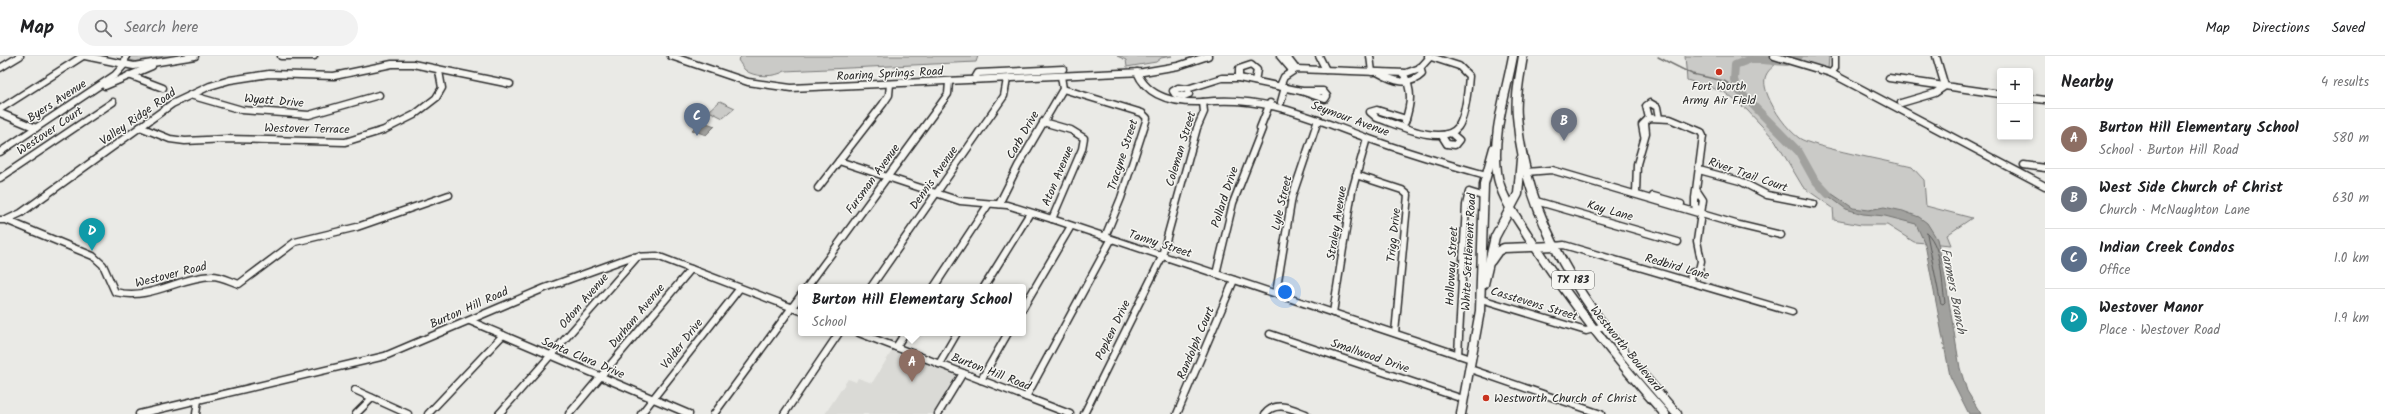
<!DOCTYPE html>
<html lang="en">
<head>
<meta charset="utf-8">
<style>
	body { margin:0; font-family:Kalam,sans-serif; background:#f2f2f2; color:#202124 }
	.controls { position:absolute; right:12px; top:12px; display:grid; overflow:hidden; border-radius:4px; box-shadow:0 2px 6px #0003 }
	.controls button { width:36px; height:36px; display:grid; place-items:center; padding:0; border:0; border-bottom:1px solid #e0e0e0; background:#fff; color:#202124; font:20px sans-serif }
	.you { position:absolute; left:1285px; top:236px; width:14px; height:14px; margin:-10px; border:3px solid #fff; border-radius:50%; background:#1a73e8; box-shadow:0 0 0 6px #1a73e833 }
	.badge { display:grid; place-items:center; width:26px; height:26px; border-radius:50%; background:#b45309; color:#fff; font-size:13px; font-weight:700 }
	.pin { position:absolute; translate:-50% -33px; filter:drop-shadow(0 1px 2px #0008) }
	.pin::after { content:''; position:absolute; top:21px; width:14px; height:12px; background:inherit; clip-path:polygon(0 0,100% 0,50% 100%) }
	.popup { position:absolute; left:798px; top:228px; width:228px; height:52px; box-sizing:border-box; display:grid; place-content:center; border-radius:4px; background:#fff; filter:drop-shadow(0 1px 3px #0005); font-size:13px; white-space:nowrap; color:#757577 }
	.popup b { font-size:15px; color:#202124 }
	.popup::after { content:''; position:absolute; left:50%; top:100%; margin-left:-8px; border:8px solid transparent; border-top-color:#fff }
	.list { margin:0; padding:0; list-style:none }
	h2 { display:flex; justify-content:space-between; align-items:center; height:52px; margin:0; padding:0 16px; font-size:17px }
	h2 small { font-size:13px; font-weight:400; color:#757577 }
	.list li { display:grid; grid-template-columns:26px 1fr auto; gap:12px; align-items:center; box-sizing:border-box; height:60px; padding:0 16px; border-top:1px solid #e0e0e0 }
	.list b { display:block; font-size:15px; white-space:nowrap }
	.list p { margin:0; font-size:13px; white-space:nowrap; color:#757577 }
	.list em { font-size:13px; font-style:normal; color:#757577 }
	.icon { flex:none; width:22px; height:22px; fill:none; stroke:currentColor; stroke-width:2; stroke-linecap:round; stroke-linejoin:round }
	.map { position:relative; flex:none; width:2045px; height:358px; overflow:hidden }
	header { display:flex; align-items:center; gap:24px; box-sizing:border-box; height:56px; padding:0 20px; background:#fff; border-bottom:1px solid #e0e0e0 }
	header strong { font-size:19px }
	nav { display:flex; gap:22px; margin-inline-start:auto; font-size:14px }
	.search { width:280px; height:36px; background:#f2f2f2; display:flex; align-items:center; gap:10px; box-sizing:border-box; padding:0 14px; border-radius:22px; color:#757577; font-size:15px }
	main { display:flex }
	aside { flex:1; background:#fff }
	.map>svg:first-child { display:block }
</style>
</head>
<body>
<header>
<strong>Map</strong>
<div class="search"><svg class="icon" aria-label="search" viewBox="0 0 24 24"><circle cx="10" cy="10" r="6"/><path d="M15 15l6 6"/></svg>Search here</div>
<nav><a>Map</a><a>Directions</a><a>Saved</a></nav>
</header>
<main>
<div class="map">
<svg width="2045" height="358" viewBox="0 0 2045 358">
	<rect width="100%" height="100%" fill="#eaeae6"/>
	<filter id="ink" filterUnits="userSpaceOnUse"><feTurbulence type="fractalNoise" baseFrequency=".025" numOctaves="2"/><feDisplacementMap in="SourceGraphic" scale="8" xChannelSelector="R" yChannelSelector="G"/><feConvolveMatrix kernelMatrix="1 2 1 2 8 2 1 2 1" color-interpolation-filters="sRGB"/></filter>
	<g filter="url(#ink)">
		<path fill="#dadad6" d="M892,295L956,319L933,358H825L848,323L856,326L858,322L872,327Z"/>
		<g fill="#cacac7" stroke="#7a7a79">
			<path d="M129,0H182L138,6L130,4Z"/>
			<path d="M742,0H978L976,6L785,15C776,21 754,22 745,14C743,12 740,7 738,4Z"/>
			<path d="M1117,0H1172L1161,2L1156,6L1127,11L1126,4Z"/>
			<path d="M1685,0H1767L1780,5C1765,16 1761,22 1768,40C1774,55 1786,72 1799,82C1811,91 1893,106 1912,111L1924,124L1926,150L1972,162L1947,179L1951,189L1914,186L1887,169H1861L1834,164L1833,152L1803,131L1775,84L1747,54L1724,36L1687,24Z"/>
			<path d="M1779,0H1829L1828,14Z"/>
			<path d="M720,45L735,52L723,62L709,55Z"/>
		</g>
		<g fill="#a1a19e" stroke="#727270">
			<path d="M701,65L715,70L706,79L692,74Z"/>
			<path d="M1819,129L1853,152L1869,154L1884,151L1903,155L1919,161L1927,167L1937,183L1942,204L1960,312L1967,335L1981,358H1969L1950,320L1925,188L1916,168L1885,160L1863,158L1846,153L1826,138Z"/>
		</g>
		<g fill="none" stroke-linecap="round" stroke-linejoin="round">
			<path stroke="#5a5a59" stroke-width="1" d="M1927,177C1943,193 1941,225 1945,246L1943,248L1941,247Z"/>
			<path stroke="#727270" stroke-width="1.5" d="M1658,1L1692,18L1724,25L1738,34"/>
			<g stroke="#a1a19e" stroke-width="8">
				<path d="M1796,3L1799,0"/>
				<path d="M1786,6L1751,3L1735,9L1734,24L1738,34L1799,96L1814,123L1828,138"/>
			</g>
			<defs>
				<g id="minor">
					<path d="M85,0L134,10L195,0"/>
					<path d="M281,0H314"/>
					<path d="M671,0L748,26L791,32L1143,16L1178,10L1208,0"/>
					<path d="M1280,0L1292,14"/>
					<path d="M1286,0L1296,13"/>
					<path d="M1319,0L1326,14"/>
					<path d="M1370,0L1372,16"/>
					<path d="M1774,0L1834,18"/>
					<path d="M1936,0L1945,30"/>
					<path d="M0,12L20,0"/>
					<path d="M1379,17C1393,25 1409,31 1422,18L1420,11"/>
					<path d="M1403,17C1413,35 1411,47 1405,66"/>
					<path d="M1831,17L2045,130"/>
					<path d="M1831,17L1835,12V0"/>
					<path d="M129,19L163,32"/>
					<path d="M1239,22V13L1251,9L1257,14L1255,25"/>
					<path d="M1889,22L2000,38"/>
					<path d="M974,24L978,17L1063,13"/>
					<path d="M105,30L152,10"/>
					<path d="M1280,30L1284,21L1296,13L1406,17L1420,12L1430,1"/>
					<path d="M1178,32L1187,33L1189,38L1184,40L1175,38L1173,35Z"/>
					<path d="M1063,33L1142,57L1147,62L1121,142L1105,181"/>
					<path d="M1187,33L1222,22H1239L1301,35"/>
					<path d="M1301,35H1323L1327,40L1325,43Z"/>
					<path d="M190,39L242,54L309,59L379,39"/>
					<path d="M2030,42L2045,44"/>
					<path d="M1203,46C1265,39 1311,62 1367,82C1406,96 1446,108 1486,119"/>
					<path d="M1281,46L1285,31"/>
					<path d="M1901,47L1935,37L1945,30"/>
					<path d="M0,53L83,0"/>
					<path d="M0,57L36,72"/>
					<path d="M1649,62L1646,50L1650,47L1657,51L1659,62"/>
					<path d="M1406,63L1377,54L1370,56L1377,62C1396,68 1443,91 1458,71C1466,60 1468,33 1469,20L1459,10L1428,0"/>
					<path d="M1043,66L1071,74L1084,82L1082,93L1052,163"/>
					<path d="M140,71L170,83L185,85L227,83L345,86L384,74L414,59L436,42L442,32L439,15"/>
					<path d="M1260,72L1270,47"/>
					<path d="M1442,80L1447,88L1455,89L1459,84L1451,77"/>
					<path d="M1644,80L1642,69L1649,62L1670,63L1701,76L1703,80L1695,142V150L1701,157"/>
					<path d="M0,96L115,19L124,9L126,0"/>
					<path d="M839,105L960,145L1007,149L1052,163L1471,303"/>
					<path d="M2024,109L2045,112"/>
					<path d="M1699,114L1740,125L1767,139L1814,148"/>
					<path d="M1526,116L1552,114L1739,169L1781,179"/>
					<path d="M1356,119L1402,134L1408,139L1395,277"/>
					<path d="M0,122L113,46"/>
					<path d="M818,132L883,48L889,39L890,28"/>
					<path d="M1636,137L1637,108L1646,77L1645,67"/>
					<path d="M1653,140L1681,148"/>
					<path d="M1536,145L1678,186"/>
					<path d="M999,148L1018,110L1063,33L1061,20"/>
					<path d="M0,164H6L93,200L103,209L115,236C151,245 178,221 212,220C221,220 230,225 239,228L295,186L357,171L449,139"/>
					<path d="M6,164L21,157L172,48L210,30L230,24L269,18L334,20L392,8H413L510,28"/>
					<path d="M1555,190L1564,189L1792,256"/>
					<path d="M1216,218L1233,147L1262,73"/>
					<path d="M1690,226L1691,217L1699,214L1701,205L1697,185L1703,144L1697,135"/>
					<path d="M807,231L948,38L949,26"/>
					<path d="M871,231L1004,40L1007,23"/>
					<path d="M934,231L988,149"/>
					<path d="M984,231L1030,157"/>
					<path d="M1276,237L1292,141L1318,64"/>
					<path d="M1481,243L1586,275L1604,270"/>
					<path d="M1023,252L1071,170"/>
					<path d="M1333,257L1352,135L1367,82"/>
					<path d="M470,265L689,358"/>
					<path d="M859,277L1070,358"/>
					<path d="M1270,278L1463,343"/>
					<path d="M896,291L905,277"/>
					<path d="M1458,299L1466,149L1469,136L1482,140"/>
					<path d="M939,308L957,277"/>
					<path d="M1470,313L1601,358"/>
					<path d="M981,324L1008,277"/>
					<path d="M355,334L408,358"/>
					<path d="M1026,341L1111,184"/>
					<path d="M139,358L385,300L545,232L631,201L657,200L801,255"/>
					<path d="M196,358L198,344"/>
					<path d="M356,358L372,342"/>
					<path d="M428,358L503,279"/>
					<path d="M499,358L638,200"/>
					<path d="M569,358L691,213"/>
					<path d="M641,358L740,232"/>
					<path d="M714,358L801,239"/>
					<path d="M784,358L839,277"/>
					<path d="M938,358L963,317"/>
					<path d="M1084,358L1161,203L1197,72L1204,56L1203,46C1177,47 1148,43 1137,16"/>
					<path d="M1177,358L1234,224"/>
					<path d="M1265,358C1276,344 1292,353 1306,358"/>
				</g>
				<g id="major">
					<path d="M1513,0C1506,38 1492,77 1497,116C1500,140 1515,159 1527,178C1568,243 1614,301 1665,358"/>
					<path d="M1523,0C1520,20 1515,40 1517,60C1526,179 1601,273 1677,358"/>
					<path d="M1491,205L1498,195L1504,192L1555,190"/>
					<path d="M1484,228L1495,181L1518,138L1521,103"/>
					<path d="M1461,358L1480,255L1484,128L1494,92"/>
				</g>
			</defs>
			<use href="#minor" stroke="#2b2b2b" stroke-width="9"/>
			<use href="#major" stroke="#2b2b2b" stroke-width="11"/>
			<use href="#minor" stroke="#f6f6f2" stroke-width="6"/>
			<use href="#major" stroke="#f6f6f2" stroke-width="8"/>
		</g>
	</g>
	<g fill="#c8321e" stroke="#f6f6f2" stroke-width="1.5">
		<circle cx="1719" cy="16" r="4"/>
		<circle cx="1486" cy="342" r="4"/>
	</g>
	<g text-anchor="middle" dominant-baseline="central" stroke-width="3" stroke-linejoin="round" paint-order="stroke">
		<rect fill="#f6f6f2" stroke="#686867" stroke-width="1" x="1552" y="215" width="42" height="18" rx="3"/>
		<g font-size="11" font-weight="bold" fill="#2b2b2b">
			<text x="1573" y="224">TX 183</text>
		</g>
		<g font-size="12" fill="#2b2b2b" stroke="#f6f6f2">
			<text transform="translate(890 18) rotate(-3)">Roaring Springs Road</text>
			<text transform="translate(57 45) rotate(-33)">Byers Avenue</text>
			<text transform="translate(274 45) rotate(5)">Wyatt Drive</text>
			<text transform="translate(138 61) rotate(-35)">Valley Ridge Road</text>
			<text transform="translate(1350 63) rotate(20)">Seymour Avenue</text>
			<text transform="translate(307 73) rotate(1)">Westover Terrace</text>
			<text transform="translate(50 75) rotate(-34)">Westover Court</text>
			<text transform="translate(1023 79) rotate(-60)">Carb Drive</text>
			<text transform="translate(1181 93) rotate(-73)">Coleman Street</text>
			<text transform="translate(1123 99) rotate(-72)">Tracyne Street</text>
			<text transform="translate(1748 119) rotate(19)">River Trail Court</text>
			<text transform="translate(1058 120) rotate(-67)">Aton Avenue</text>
			<text transform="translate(934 122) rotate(-55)">Dennis Avenue</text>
			<text transform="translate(873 123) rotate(-54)">Fursman Avenue</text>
			<text transform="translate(1225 141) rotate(-72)">Pollard Drive</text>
			<text transform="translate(1282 147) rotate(-77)">Lyle Street</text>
			<text transform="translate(1610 155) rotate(16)">Kay Lane</text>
			<text transform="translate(1337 167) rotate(-81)">Straley Avenue</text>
			<text transform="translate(1394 179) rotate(-84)">Trigg Drive</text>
			<text transform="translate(1160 188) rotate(18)">Tanny Street</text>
			<text transform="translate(1469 196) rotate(-87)">White Settlement Road</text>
			<text transform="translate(1452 210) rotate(-87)">Holloway Street</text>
			<text transform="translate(1677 211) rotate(16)">Redbird Lane</text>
			<text transform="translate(171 219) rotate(-14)">Westover Road</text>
			<text transform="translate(584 245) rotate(-49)">Odom Avenue</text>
			<text transform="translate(1534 248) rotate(17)">Casstevens Street</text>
			<text transform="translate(469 252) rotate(-24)">Burton Hill Road</text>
			<text transform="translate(637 260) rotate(-50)">Durham Avenue</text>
			<text transform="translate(1113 274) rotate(-64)">Popken Drive</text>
			<text transform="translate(1196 287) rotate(-67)">Randolph Court</text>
			<text transform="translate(682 288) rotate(-52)">Volder Drive</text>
			<text transform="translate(1626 293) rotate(51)">Westworth Boulevard</text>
			<text transform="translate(1370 300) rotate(19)">Smallwood Drive</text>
			<text transform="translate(583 302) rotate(23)">Santa Clara Drive</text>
			<text transform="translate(991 316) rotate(21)">Burton Hill Road</text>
		</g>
		<g font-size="12" fill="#2b2b2b" stroke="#f6f6f2">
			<text x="1719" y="30">Fort Worth<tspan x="1719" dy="14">Army Air Field</tspan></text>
			<text x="1494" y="342" text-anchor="start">Westworth Church of Christ</text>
		</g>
		<g font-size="13" font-style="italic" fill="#545453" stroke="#f6f6f2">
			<text transform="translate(1953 235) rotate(79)">Farmers Branch</text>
		</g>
	</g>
</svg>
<div class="controls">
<button>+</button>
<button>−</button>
</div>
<div class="you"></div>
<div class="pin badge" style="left:912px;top:326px;background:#8d6e63">A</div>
<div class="popup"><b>Burton Hill Elementary School</b>School</div>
<div class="pin badge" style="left:1564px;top:85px;background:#6b7280">B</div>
<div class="pin badge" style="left:697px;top:80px;background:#5c6f8a">C</div>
<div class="pin badge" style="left:92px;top:195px;background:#0f9aa8">D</div>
</div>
<aside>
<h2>Nearby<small>4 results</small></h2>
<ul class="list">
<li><span class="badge" style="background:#8d6e63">A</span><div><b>Burton Hill Elementary School</b><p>School · Burton Hill Road</p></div><em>580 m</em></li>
<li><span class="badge" style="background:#6b7280">B</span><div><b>West Side Church of Christ</b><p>Church · McNaughton Lane</p></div><em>630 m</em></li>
<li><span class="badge" style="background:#5c6f8a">C</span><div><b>Indian Creek Condos</b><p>Office</p></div><em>1.0 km</em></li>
<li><span class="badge" style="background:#0f9aa8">D</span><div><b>Westover Manor</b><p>Place · Westover Road</p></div><em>1.9 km</em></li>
</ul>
</aside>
</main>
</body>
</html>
